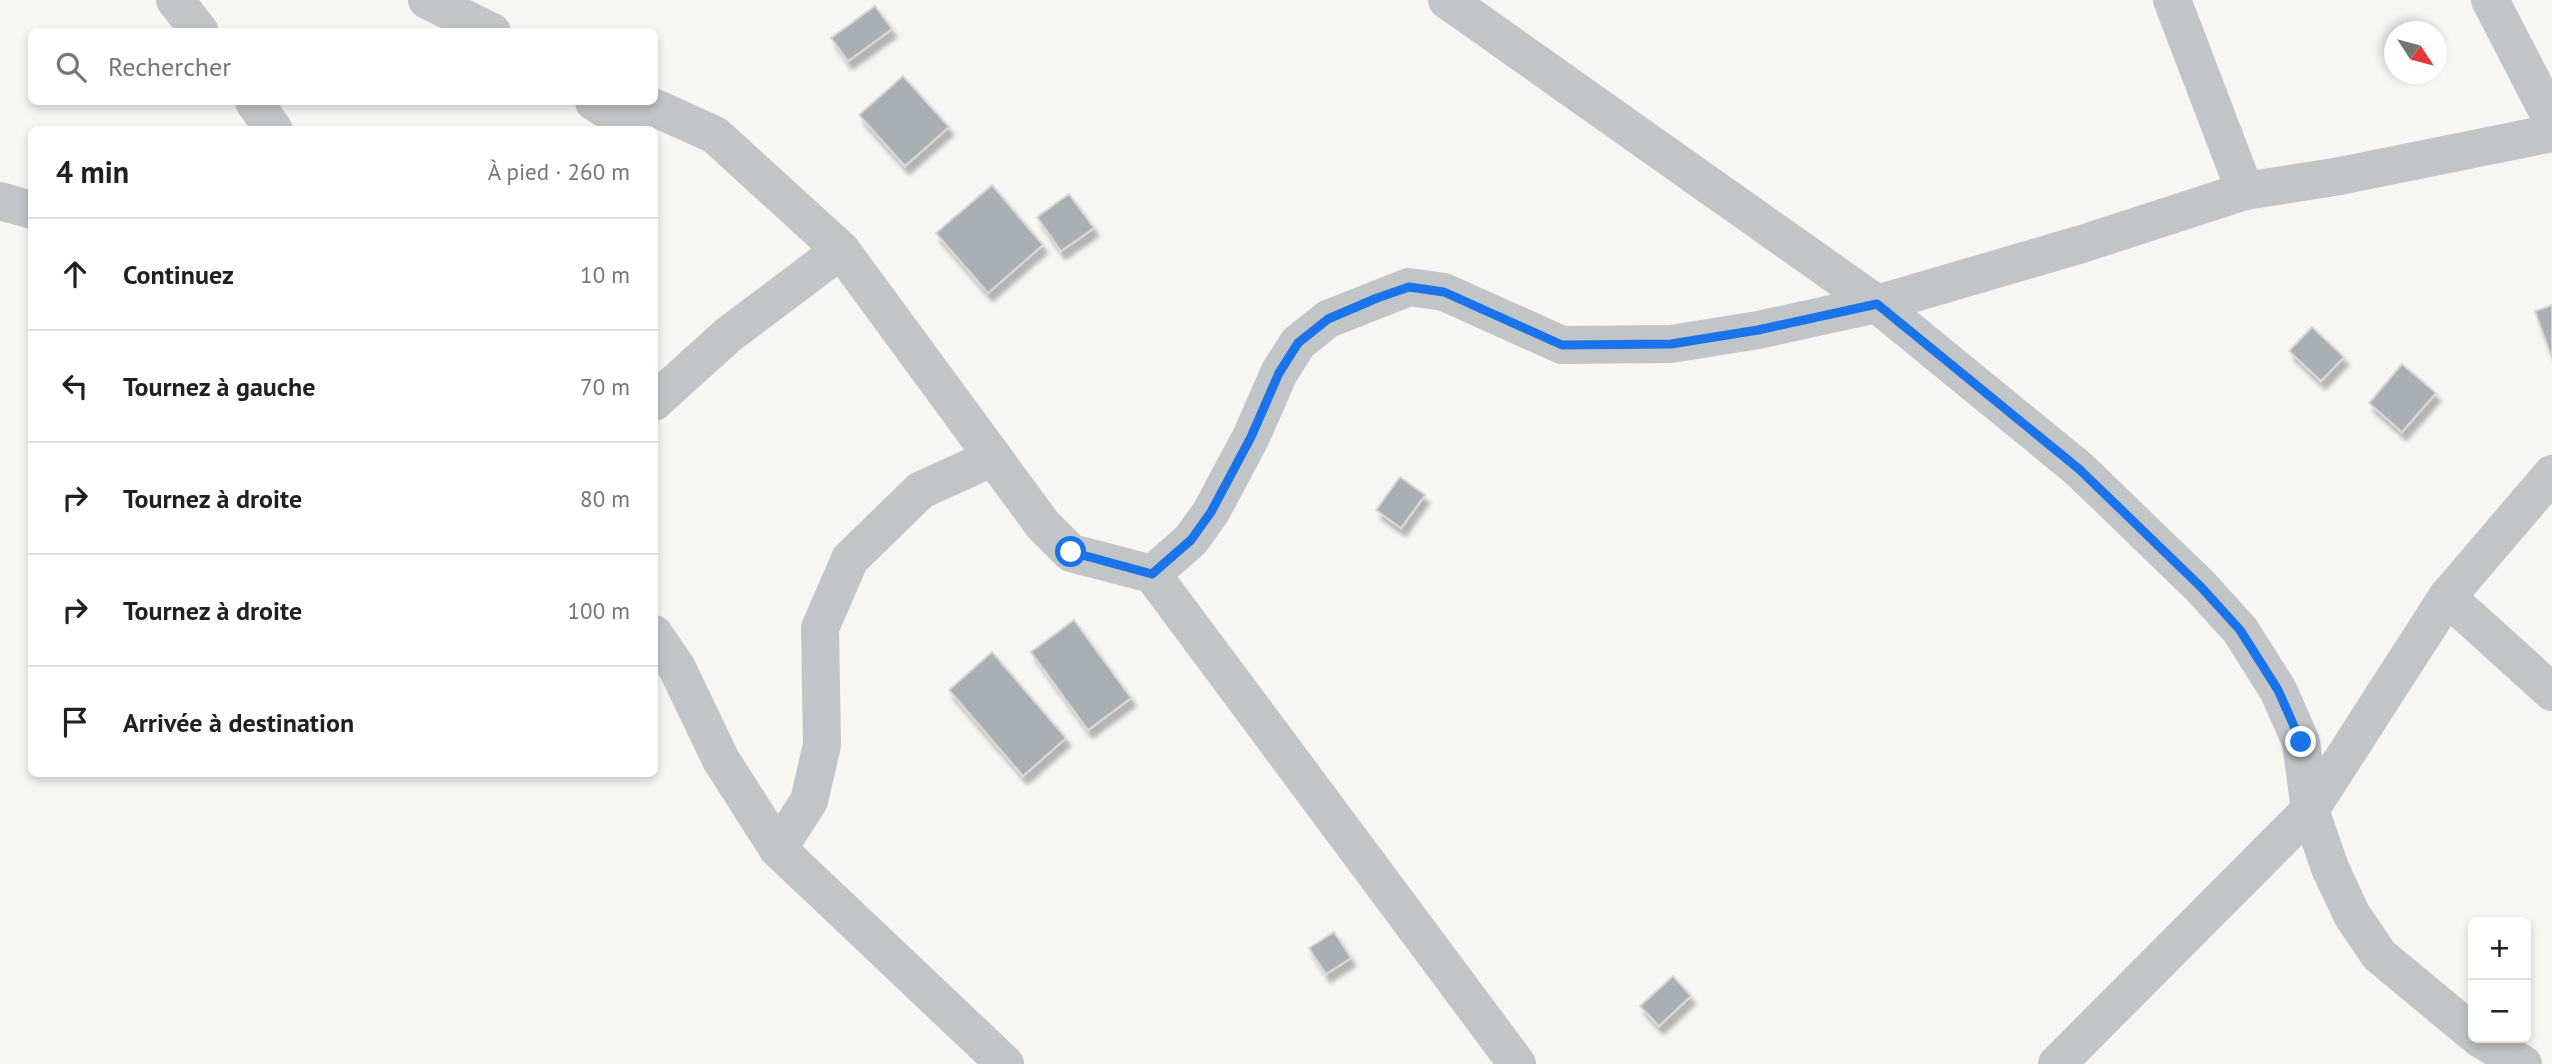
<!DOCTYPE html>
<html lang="fr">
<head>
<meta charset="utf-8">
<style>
	body { margin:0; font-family:"PT Sans",sans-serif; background:#f2f2f2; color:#202124 }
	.controls { position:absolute; right:21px; bottom:21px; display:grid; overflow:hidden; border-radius:10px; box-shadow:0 4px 10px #0003 }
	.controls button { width:63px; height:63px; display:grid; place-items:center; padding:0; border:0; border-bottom:2px solid #e0e0e0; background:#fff; color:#202124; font:35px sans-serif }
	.compass { position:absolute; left:2384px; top:21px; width:63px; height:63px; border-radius:50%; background:#fff; box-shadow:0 4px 10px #0003; rotate:126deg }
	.stop { position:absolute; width:21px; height:21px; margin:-16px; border:5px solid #1a73e8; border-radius:50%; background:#fff }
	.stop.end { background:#1a73e8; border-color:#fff; box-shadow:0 2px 7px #0008 }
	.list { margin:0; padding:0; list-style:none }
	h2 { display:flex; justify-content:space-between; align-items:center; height:91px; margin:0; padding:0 28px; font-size:30px }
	h2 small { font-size:23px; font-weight:400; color:#757577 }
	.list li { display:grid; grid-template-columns:46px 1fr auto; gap:21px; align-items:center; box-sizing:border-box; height:112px; padding:0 28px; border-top:2px solid #e0e0e0 }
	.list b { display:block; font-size:26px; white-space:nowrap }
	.list em { font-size:23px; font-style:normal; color:#757577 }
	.icon { flex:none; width:38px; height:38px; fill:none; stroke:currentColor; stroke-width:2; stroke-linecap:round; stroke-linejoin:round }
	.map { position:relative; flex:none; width:2552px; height:1064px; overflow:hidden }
	.search { position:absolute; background:#fff; box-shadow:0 4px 10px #0003; left:28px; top:28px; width:630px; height:77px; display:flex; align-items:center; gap:18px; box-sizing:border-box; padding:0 24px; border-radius:10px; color:#757577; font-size:26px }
	.panel { position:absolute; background:#fff; box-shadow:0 4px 10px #0003; left:28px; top:126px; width:630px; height:651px; border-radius:10px }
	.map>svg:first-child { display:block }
</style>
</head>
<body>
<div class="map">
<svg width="2552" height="1064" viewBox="0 0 2552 1064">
	<defs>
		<filter id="shadow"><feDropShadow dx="4.5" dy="8" stdDeviation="2" flood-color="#0004"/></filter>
	</defs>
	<rect width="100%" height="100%" fill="#f6f6f3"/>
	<g fill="#a8b0b6" stroke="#d7d8d5" stroke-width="2" filter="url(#shadow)">
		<path d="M875,6L892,29L848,61L831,38Z"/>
		<path d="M903,76L949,127L905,166L859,115Z"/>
		<path d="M992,185L1043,245L988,293L936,233Z"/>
		<path d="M1069,194L1094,228L1061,251L1037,217Z"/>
		<path d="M2552,305V352L2550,353L2535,311Z"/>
		<path d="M2312,327L2344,357L2321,381L2289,351Z"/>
		<path d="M2402,364L2436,393L2402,432L2369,403Z"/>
		<path d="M1400,477L1425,495L1401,528L1376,510Z"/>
		<path d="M1074,620L1131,698L1088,730L1031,652Z"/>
		<path d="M992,652L1066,738L1023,776L949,690Z"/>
		<path d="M1334,932L1351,958L1326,974L1309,948Z"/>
		<path d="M1673,976L1691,996L1659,1026L1640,1006Z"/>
	</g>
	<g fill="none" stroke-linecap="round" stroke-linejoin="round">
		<g stroke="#c1c5c8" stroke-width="38">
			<path d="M175,0L200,32"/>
			<path d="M427,0L492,32"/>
			<path d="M2172,0L2245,191"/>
			<path d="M2490,0L2552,120"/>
			<path d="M254,102L274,130"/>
			<path d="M594,102L613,114L653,107L715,135L841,250L1043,525L1071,553L1152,574L1517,1064"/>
			<path d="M0,201L32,210"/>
			<path d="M654,402L728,335L841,250"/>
			<path d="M1152,574L1191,540L1211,512L1251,437L1279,373L1298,343L1328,319L1409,287L1444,292L1562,345L1671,344L1758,330L1877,304L2082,244L2245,191L2340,176L2552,133"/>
			<path d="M2447,597L2552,692"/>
			<path d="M654,634L677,668L721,760L778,849L1005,1064"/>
			<path d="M778,849L809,801L822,745L820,628L850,559L921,490L992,458"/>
			<path d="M2057,1064L2310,810L2447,597L2552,474"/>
		</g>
		<g stroke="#c1c5c8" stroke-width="38">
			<path d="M1447,0L1877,304L2079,469L2201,587L2240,630L2278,690L2301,742L2310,810L2330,868L2352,915L2379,955L2473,1033"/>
			<path d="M2479,1038L2523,1064"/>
		</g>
	</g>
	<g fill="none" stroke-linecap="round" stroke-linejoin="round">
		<path stroke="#1a73e8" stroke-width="9" d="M1071,552L1152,574L1191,540L1211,512L1251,437L1279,373L1298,343L1328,319L1377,298L1409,287L1444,292L1562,345L1671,344L1758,330L1877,304L2079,469L2201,587L2240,630L2278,690L2301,742"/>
	</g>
</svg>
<div class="controls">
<button>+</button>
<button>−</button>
</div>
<svg class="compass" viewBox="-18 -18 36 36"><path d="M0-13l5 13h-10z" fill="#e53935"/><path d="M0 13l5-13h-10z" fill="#757577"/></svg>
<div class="stop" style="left:1071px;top:552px"></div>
<div class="stop end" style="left:2301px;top:742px"></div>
<div class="search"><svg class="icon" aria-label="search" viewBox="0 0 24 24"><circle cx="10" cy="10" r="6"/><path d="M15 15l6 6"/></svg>Rechercher</div>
<section class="panel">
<h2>4 min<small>À pied · 260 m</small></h2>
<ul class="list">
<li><svg class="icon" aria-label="ahead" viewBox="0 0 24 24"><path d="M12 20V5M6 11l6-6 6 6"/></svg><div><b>Continuez</b></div><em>10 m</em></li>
<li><svg class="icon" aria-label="left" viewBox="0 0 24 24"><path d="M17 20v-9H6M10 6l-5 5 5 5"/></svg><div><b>Tournez à gauche</b></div><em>70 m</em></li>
<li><svg class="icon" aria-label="right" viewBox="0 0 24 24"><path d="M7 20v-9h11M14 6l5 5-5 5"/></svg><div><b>Tournez à droite</b></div><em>80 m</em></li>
<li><svg class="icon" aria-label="right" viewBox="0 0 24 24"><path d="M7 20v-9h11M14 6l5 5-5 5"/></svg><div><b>Tournez à droite</b></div><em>100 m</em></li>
<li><svg class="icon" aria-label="arrive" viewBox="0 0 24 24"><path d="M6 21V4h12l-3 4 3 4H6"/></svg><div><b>Arrivée à destination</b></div></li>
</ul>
</section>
</div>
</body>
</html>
